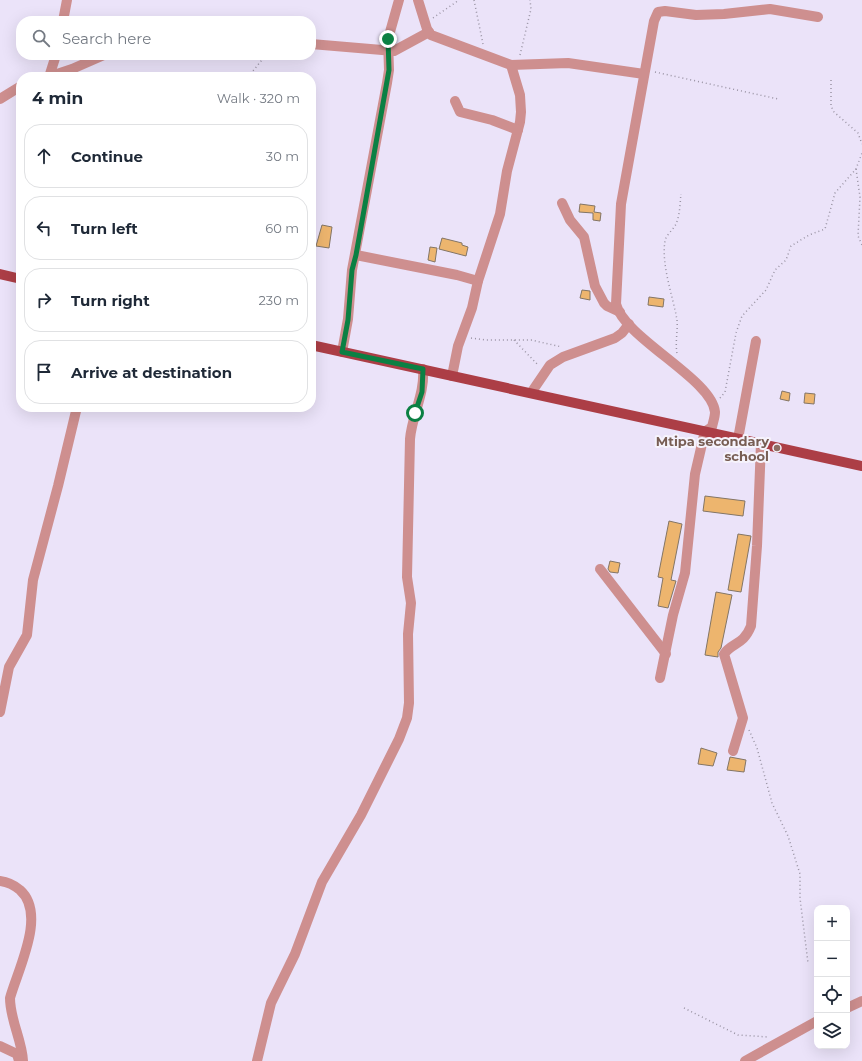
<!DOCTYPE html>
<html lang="en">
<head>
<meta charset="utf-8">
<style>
	body { margin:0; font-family:Montserrat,sans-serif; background:#f2f2f3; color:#1f2937 }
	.controls { position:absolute; right:12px; bottom:12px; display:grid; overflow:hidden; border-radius:8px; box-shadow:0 4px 16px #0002 }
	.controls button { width:36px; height:36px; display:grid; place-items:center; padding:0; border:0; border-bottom:1px solid #e0e1e3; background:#fff; color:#1f2937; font:20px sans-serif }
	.stop { position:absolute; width:12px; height:12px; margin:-9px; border:3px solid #0b8043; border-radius:50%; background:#fff }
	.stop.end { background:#0b8043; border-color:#fff; box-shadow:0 1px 4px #0008 }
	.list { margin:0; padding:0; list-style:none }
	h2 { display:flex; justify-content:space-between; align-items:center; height:52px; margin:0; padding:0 16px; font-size:17px }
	h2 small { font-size:13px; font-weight:400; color:#747a83 }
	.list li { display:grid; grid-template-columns:26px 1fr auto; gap:12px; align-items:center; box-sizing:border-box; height:64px; margin:0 8px 8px; padding:0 8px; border:1px solid #e0e1e3; border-radius:16px }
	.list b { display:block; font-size:15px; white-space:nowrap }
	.list em { font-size:13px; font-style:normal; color:#747a83 }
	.icon { flex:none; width:22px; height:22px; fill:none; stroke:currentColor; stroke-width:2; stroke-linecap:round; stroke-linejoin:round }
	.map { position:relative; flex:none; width:862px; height:1061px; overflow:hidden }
	.search { position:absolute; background:#fff; box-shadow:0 4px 16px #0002; left:16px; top:16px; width:300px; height:44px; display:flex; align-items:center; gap:10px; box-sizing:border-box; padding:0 14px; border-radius:16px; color:#747a83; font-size:15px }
	.panel { position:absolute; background:#fff; box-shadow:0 4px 16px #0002; left:16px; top:72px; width:300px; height:340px; border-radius:16px }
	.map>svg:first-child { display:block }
</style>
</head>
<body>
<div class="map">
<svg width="862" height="1061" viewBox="0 0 862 1061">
	<rect width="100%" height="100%" fill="#ebe3f9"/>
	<g fill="#edb56e" stroke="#837565">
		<path d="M580,204L595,206L594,212L601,213L600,221L593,220V213L579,212Z"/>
		<path d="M322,225L332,227L329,248L316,246Z"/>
		<path d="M442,238L462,243V245L468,247L466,256L439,249Z"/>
		<path d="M430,247L437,248L435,262L428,260Z"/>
		<path d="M582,290L590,291V300L580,298Z"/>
		<path d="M649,297L664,299L663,307L648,305Z"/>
		<path d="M782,391L790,393L789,401L780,399Z"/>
		<path d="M805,393L815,394L814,404L804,403Z"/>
		<path d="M705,496L745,501L743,516L703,511Z"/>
		<path d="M669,521L682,524L671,580L676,581L668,608L658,606L663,578L658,577Z"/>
		<path d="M738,534L751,536L741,592L728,590Z"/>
		<path d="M610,561L620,563L618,573L610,572L608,569Z"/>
		<path d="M716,592L732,595L721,648L718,652V657L705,655Z"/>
		<path d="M701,748L717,753L713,766L698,764Z"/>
		<path d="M730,757L746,760L744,772L727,770Z"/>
	</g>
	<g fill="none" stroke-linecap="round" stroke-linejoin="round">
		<g stroke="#9a94a4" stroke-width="1.5" stroke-dasharray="1 3" stroke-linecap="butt">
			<path d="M474,0L483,44"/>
			<path d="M433,18L459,0"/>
			<path d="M520,55L531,9L530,0"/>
			<path d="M655,72L778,99"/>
			<path d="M248,77L266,55"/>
			<path d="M831,80V106L834,112L858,133L862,144"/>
			<path d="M856,169L860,197L858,236L862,245"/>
			<path d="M471,338L486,340H531L562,347"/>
			<path d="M514,340L538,365"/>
			<path d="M677,353C675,342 678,331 677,320C673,296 661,265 665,241C666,235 673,230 676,224C680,215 680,203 681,194"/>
			<path d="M720,398L725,392L736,333L742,316L766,290L775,270L786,260L791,246L809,235L825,229L835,193L856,169L862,153"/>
			<path d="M749,730L757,748L772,803L788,836L800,874V898L808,963"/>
			<path d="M684,1008L738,1035L768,1037"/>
		</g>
		<g stroke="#ce8f8f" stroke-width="10">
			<path d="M418,0L427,29L431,35L511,65L520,95L521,112L520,122L507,171L500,214L478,281L472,308L458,346L452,376"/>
			<path d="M63,21L67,0"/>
			<path d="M311,44L394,51L429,32"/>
			<path d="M511,65L568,63L644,74"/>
			<path d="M48,77L72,69L104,55"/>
			<path d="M49,77L56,55"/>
			<path d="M0,99L21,86"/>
			<path d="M455,101L460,112L492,120L518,130"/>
			<path d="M562,203L570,220L584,237L595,286L604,303L607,306L620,312"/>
			<path d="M356,255L457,275L478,281"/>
			<path d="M342,352L348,319L352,270L387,83L389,70L388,39L399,0"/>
			<path d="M531,393L550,365L563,357L615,338L622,333L629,324"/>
			<path d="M706,431L712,427C713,422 715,417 715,412C712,379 624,338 616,304L621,204L654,21L658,12L665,11L696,15L724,14L770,9L818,17"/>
			<path d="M738,439L756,341"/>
			<path d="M600,569L666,654"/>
			<path d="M660,678L673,615L685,573L695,474L705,431"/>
			<path d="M0,712L9,667L27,635L33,580L58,486L77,407"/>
			<path d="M733,751L743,718L724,654C732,642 743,646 751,626L757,546L761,443"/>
			<path d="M0,881C8,882 14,885 20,890C47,914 18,969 10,998C10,1020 22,1040 23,1061"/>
			<path d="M847,1008L862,1001"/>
			<path d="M0,1046L17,1054L19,1061"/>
			<path d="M257,1061L271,1003L295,954L322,882L361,815L399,739L407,718L409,703L408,634L411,603L407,577L410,439C412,415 425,394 423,369"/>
			<path d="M745,1061L817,1021"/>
		</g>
		<g stroke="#ac3e46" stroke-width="10">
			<path d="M0,274L21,279"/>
			<path d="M311,345L862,466"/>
		</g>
	</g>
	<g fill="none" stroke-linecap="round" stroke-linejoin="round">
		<path stroke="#0b8043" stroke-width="5" d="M388,39L389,70L356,255L352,270L348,320L342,352L423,369L422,392L415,413"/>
	</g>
	<circle fill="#8d6e63" stroke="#f6f3fc" stroke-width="1.5" cx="777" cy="448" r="4"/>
	<g text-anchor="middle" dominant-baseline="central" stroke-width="4" stroke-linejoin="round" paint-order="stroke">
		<g font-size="13" font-weight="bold" fill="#785e54" stroke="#f6f3fc" text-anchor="end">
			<text x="769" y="441">Mtipa secondary<tspan x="769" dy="15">school</tspan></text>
		</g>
	</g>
</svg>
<div class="controls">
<button>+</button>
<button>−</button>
<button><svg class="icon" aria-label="locate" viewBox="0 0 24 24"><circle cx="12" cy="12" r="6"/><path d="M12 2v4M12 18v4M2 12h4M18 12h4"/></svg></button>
<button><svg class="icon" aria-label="layers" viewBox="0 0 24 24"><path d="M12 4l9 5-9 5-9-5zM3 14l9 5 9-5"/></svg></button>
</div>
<div class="stop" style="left:415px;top:413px"></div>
<div class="stop end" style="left:388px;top:39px"></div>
<div class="search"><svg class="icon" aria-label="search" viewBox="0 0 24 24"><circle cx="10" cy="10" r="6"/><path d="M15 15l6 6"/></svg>Search here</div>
<section class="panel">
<h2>4 min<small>Walk · 320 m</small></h2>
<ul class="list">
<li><svg class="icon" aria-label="ahead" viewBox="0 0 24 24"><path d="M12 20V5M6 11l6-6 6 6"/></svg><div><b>Continue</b></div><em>30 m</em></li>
<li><svg class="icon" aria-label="left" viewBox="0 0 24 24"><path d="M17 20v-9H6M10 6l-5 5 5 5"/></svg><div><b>Turn left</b></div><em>60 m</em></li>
<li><svg class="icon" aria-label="right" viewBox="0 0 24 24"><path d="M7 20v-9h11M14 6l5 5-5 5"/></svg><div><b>Turn right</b></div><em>230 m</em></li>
<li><svg class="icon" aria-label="arrive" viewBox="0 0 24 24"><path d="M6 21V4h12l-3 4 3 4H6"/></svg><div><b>Arrive at destination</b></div></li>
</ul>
</section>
</div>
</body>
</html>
